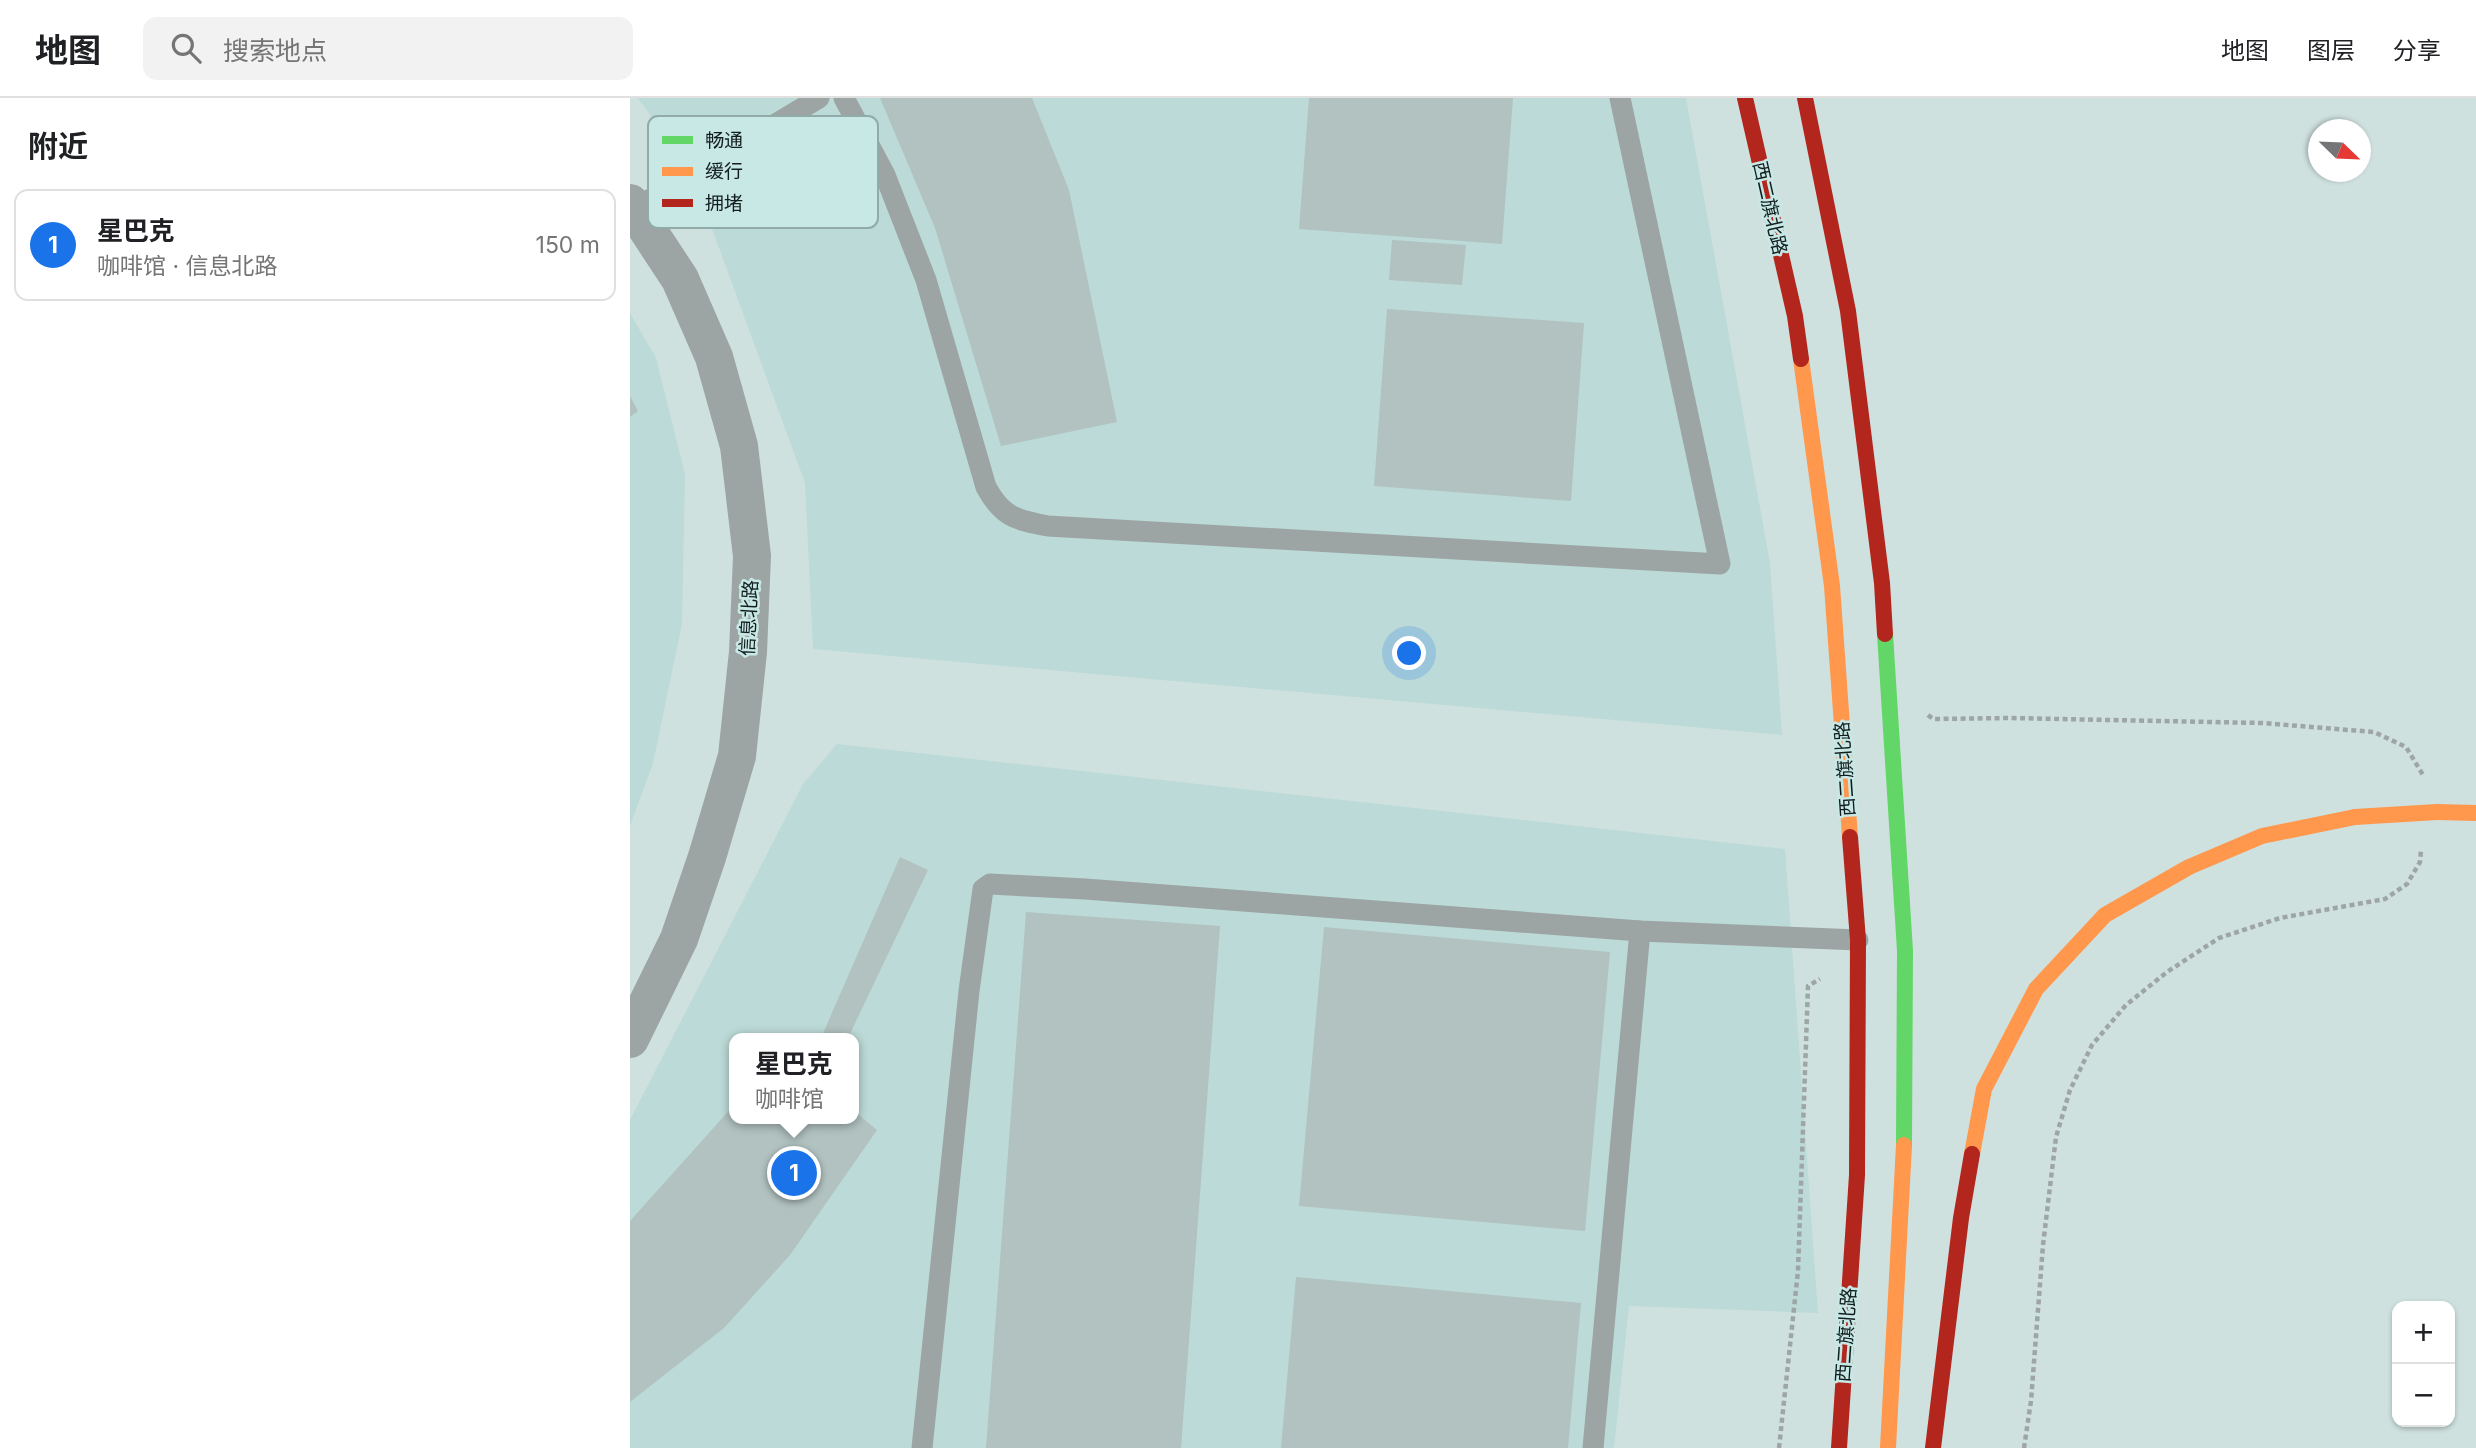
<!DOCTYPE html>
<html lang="zh">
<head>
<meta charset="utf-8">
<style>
	body { margin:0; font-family:Inter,"Noto Sans SC",sans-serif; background:#f2f2f2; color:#202124 }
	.controls { position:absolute; right:21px; bottom:21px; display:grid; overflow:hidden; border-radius:14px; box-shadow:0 2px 5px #0004 }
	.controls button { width:63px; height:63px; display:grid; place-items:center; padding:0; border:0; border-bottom:2px solid #e0e0e0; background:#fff; color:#202124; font:35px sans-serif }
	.compass { position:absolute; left:1678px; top:21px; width:63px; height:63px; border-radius:50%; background:#fff; box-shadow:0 2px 5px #0004; rotate:113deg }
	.you { position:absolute; left:780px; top:556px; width:24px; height:24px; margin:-18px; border:5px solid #fff; border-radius:50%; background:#1a73e8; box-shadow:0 0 0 10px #1a73e833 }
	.badge { display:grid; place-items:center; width:46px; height:46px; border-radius:50%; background:#1a73e8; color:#fff; font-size:23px; font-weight:700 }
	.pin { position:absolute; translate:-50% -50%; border:4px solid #fff; box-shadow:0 2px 7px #0006 }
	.popup { position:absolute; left:99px; top:935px; width:130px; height:91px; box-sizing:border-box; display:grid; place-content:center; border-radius:14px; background:#fff; filter:drop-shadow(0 2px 5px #0005); font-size:23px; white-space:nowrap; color:#757577 }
	.popup b { font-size:26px; color:#202124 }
	.popup::after { content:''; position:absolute; left:50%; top:100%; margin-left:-14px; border:14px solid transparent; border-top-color:#fff }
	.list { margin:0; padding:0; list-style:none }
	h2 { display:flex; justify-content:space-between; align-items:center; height:91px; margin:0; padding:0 28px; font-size:30px }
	h2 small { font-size:23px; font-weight:400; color:#757577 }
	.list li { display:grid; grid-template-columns:46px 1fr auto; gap:21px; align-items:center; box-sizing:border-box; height:112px; margin:0 14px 14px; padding:0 14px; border:2px solid #e0e0e0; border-radius:14px }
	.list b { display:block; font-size:26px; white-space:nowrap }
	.list p { margin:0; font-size:23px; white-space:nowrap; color:#757577 }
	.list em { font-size:23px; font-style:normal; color:#757577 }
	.icon { flex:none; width:38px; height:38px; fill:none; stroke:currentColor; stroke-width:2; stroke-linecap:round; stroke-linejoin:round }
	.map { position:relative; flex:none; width:1846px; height:1350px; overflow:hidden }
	header { display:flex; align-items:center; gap:42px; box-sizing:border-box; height:98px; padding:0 35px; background:#fff; border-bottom:2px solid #e0e0e0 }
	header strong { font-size:33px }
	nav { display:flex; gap:38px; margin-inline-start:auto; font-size:24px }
	.search { width:490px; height:63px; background:#f2f2f2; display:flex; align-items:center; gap:18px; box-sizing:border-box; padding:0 24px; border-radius:14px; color:#757577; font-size:26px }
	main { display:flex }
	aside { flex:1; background:#fff }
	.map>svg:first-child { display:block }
</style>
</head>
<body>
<header>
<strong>地图</strong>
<div class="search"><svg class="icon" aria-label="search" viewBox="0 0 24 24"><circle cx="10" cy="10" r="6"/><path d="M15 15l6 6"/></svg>搜索地点</div>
<nav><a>地图</a><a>图层</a><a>分享</a></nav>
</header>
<main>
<aside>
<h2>附近<small></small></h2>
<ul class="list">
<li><span class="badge">1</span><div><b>星巴克</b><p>咖啡馆 · 信息北路</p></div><em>150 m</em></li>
</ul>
</aside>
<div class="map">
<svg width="1846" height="1350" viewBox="0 0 1846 1350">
	<rect width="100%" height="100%" fill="#cfe1df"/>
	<g fill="#bcdad7" fill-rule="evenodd">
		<path d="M8,0H1056L1140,465L1152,637L183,551L175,385L62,76Z"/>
		<path d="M0,215L26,260L55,376L52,526L23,665L0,728Z"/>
		<path d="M207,646L1155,751L1188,1215L999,1208L984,1350H0V1022L173,686ZM104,940H224V1021H104Z"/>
	</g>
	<g fill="#b1c2c0">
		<path d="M250,0H402L439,92L487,324L371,348L305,130Z"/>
		<path d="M679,0H883L872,146L669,131Z"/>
		<path d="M762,142L836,147L832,187L759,182Z"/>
		<path d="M757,211L954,225L941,403L744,388Z"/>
		<path d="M0,298L8,313L0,319Z"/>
		<path d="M270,759L298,772L218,940H191Z"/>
		<path d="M396,814L590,828L551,1350H356Z"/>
		<path d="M694,829L980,854L955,1133L669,1108Z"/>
		<path d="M104,1007V1021H224V1013L247,1032L160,1157L94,1230L0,1304V1123Z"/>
		<path d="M666,1179L951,1205L938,1350H651Z"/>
	</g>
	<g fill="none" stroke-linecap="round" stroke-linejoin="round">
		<g stroke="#9da6a5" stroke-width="4.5" stroke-dasharray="5 3.5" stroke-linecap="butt">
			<path d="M1298,617L1303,621L1380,620L1632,625L1744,634L1776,649L1793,677"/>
			<path d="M1149,1350L1168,1173L1178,888L1190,881"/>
			<path d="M1394,1350L1401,1303L1413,1147L1426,1039L1440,992L1462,947L1496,907L1537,874L1589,840L1650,820L1755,801L1777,786L1790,764L1791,752"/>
		</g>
		<g stroke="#9ca5a4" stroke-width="21">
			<path d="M214,0L255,77L296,182L356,389C372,419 386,422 418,428L1090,466L990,0"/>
			<path d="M4,111L189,0"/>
			<path d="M292,1350L339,893L353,791L360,786L455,791L1010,833L1228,842"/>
			<path d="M963,1350L1010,833"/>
		</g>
		<path stroke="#9ca5a4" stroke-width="38" d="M0,105L50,181L84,259L109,348L122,458L118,554L107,658L77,759L49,841L0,941"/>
		<path stroke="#63d668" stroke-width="16" d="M1255,536L1275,853L1274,1047"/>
		<g stroke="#ff974d" stroke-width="16">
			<path d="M1171,261L1202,488L1220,739"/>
			<path d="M1807,714L1846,715"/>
			<path d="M1342,1056L1354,991L1406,891L1475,817L1559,769L1632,738L1725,719"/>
			<path d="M1258,1350L1274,1047"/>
		</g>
		<g stroke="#b3261e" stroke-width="16">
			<path d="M1115,0L1165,218L1171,261"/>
			<path d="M1175,0L1218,213L1252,485L1255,536"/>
			<path d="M1209,1350L1227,1077L1228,842L1220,739"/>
			<path d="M1303,1350L1331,1120L1342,1056"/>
		</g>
		<path stroke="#ff974d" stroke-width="16" d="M1725,719L1807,714"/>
	</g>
	<g text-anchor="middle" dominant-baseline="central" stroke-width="5" stroke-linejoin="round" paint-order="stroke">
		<g font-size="19" fill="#121d1d" stroke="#c8e8e5">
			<text transform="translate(1140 110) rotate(77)">西二旗北路</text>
			<text transform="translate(119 520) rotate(-87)">信息北路</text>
			<text transform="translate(1215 671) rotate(-94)">西二旗北路</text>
			<text transform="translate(1216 1237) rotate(-86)">西二旗北路</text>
		</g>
	</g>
	<rect x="18" y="18" width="230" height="112" rx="10" fill="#c8e8e5" stroke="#91aba9" stroke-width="2"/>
	<rect x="32" y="38" width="31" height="8" fill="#63d668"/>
	<rect x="32" y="69" width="31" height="9" fill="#ff974d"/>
	<rect x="32" y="101" width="31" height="8" fill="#b3261e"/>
	<g font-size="19" fill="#121d1d">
		<text x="75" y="49">畅通</text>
		<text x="75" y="80">缓行</text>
		<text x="75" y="112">拥堵</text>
	</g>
</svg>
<div class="controls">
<button>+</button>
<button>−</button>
</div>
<svg class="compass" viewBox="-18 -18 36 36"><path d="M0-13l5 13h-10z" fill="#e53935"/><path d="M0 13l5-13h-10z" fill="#757577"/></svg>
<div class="you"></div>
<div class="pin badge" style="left:164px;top:1075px">1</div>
<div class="popup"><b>星巴克</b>咖啡馆</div>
</div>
</main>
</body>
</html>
